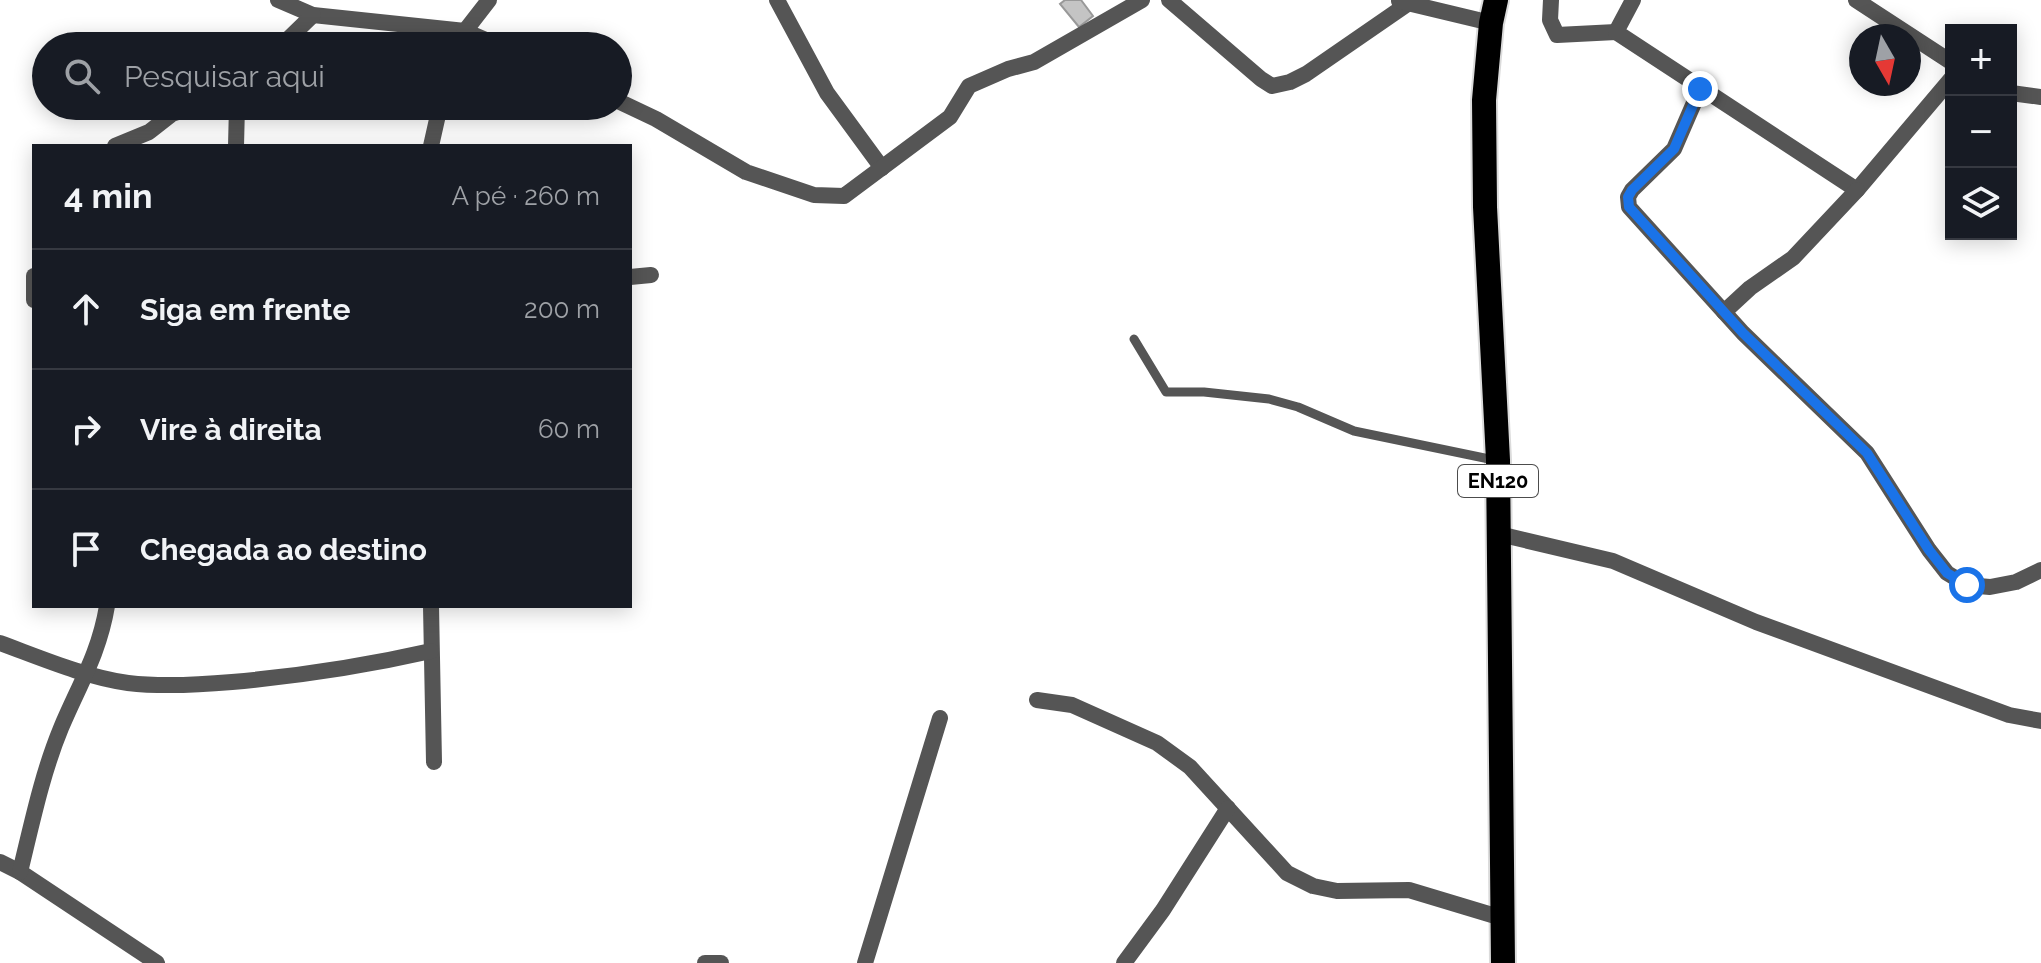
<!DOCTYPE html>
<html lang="pt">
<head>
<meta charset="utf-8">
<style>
	body { margin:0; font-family:Raleway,sans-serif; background:#20242c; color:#f1f3f6 }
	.controls { position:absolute; right:24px; top:24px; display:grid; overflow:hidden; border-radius:0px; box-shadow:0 4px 20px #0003 }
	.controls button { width:72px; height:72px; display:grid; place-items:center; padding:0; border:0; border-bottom:2px solid #363941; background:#171b24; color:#f1f3f6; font:40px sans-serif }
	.compass { position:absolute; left:1849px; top:24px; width:72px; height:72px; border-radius:50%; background:#171b24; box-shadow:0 4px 20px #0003; rotate:171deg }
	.stop { position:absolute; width:24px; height:24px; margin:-18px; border:6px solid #1a73e8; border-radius:50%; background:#fff }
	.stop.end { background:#1a73e8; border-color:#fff; box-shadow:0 2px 8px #0008 }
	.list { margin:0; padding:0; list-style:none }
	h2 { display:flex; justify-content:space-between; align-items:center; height:104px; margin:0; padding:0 32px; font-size:34px }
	h2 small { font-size:26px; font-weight:400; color:#9ea1a6 }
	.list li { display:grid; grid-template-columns:52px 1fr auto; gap:24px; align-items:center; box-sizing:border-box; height:120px; padding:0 32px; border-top:2px solid #363941 }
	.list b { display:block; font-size:30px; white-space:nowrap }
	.list em { font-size:26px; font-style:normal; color:#9ea1a6 }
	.icon { flex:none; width:44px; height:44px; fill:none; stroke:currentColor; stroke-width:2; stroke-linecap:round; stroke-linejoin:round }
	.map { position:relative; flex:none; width:2041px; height:963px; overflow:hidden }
	.search { position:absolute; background:#171b24; box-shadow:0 4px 20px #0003; left:32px; top:32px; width:600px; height:88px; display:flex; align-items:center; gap:20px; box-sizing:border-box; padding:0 28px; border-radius:44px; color:#9ea1a6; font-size:30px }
	.panel { position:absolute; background:#171b24; box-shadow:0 4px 20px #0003; left:32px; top:144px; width:600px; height:464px; border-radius:0px }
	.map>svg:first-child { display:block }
</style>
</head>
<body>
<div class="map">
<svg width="2041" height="963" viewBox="0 0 2041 963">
	<rect width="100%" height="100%" fill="#fff"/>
	<path fill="#c4c4c4" stroke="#999" stroke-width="2" d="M1065,0H1081L1093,16L1079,27L1060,4Z"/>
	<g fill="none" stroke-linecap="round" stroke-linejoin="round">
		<defs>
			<path id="highway" d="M1496,0L1491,23L1484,100L1485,207L1498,460L1503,963"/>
		</defs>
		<use href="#highway" stroke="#dbdbdb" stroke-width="28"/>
		<path stroke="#555" stroke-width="9" d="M1134,339L1166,392H1204L1269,399L1298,407L1354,431L1494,460"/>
		<g stroke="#555" stroke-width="16">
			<path d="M278,0L313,15L465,31L500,46"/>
			<path d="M777,0L827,93L882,168"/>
			<path d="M1169,0L1261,79L1272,86L1290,82L1306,74L1409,3"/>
			<path d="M1551,0L1550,20L1557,35L1616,32"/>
			<path d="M1633,0L1616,32L1857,190L1951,79"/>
			<path d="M1856,0L1951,62"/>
			<path d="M1399,1L1491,23"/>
			<path d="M281,46L313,15"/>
			<path d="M460,46L465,31L489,0"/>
			<path d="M1700,89L1674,149L1632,190L1628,197L1629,207L1743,333L1867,453L1929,550L1947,573L1967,585L1990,587L2016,582L2041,570"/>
			<path d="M2011,93L2041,97"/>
			<path d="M618,101L656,119L746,172L814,195L844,196L950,117L969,86L1008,69L1034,62L1142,0"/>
			<path d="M115,146L149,132L172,114L197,106"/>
			<path d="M236,146L237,106"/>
			<path d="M431,146L440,106"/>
			<path d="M34,276V300"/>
			<path d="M630,277L651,275"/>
			<path d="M1724,312L1750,288L1793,258L1857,190"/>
			<path d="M1499,534L1613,561L1756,622L2009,715L2041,721"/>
			<path d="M431,606L434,762"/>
			<path d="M0,643C41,658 85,677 128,683C162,687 198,685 232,682C299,676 365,666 431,651"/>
			<path d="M1037,700L1072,705L1157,743L1190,767L1287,873L1313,886L1337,891L1409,890L1502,918"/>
			<path d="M0,862L20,872L157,963"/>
			<path d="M20,872C32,823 42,774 61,728C79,685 99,654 107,606"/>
			<path d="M705,963H721"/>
			<path d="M865,963L940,718"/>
			<path d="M1124,963L1163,910L1228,808"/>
		</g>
		<use href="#highway" stroke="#000" stroke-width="24"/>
	</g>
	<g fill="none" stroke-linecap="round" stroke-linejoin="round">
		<path stroke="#1a73e8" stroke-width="10" d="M1700,89L1674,149L1632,190L1628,197L1629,207L1743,333L1867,453L1929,550L1947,573L1967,585"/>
	</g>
	<g text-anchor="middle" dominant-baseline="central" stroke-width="6" stroke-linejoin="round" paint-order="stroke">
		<rect fill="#fff" stroke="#4c4c4c" stroke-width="2" x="1458" y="465" width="80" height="32" rx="6"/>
		<g font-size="20" font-weight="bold" fill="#000">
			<text x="1498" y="481">EN120</text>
		</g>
	</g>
</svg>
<div class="controls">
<button>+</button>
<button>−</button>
<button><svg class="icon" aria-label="layers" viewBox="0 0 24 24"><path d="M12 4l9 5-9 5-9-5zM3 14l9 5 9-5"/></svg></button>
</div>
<svg class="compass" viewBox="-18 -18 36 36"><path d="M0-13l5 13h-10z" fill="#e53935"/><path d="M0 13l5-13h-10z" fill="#9ea1a6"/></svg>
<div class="stop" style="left:1967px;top:585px"></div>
<div class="stop end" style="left:1700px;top:89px"></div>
<div class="search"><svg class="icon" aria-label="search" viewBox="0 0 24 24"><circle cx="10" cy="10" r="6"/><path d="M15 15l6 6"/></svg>Pesquisar aqui</div>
<section class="panel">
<h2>4 min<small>A pé · 260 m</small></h2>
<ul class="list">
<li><svg class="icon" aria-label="ahead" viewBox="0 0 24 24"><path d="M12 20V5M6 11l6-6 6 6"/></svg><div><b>Siga em frente</b></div><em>200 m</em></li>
<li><svg class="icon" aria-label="right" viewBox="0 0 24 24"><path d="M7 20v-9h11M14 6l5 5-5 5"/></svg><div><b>Vire à direita</b></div><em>60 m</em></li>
<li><svg class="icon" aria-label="arrive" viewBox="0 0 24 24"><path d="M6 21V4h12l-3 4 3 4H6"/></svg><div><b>Chegada ao destino</b></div></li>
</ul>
</section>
</div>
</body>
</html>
